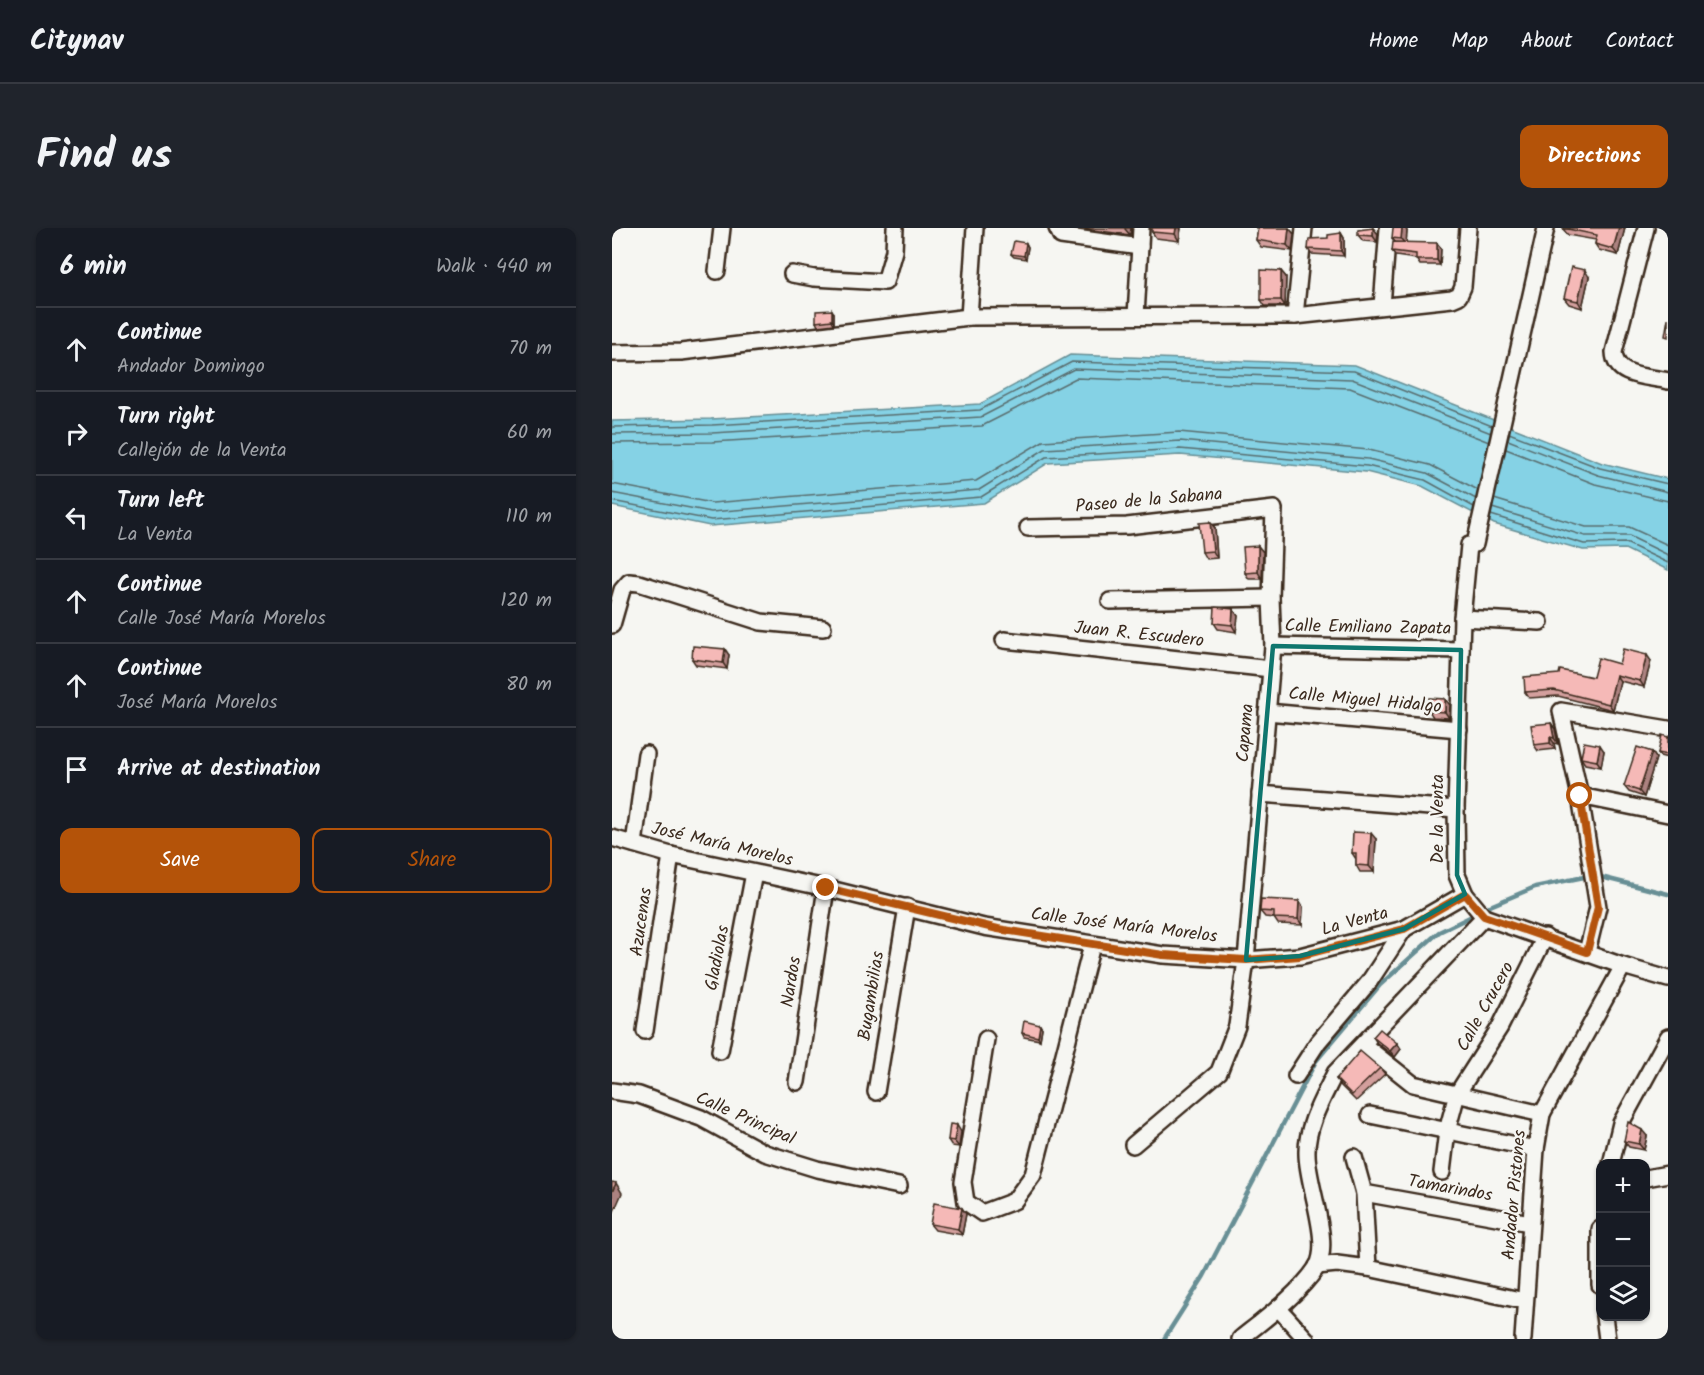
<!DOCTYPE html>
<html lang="en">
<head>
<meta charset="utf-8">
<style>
	body { margin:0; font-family:Kalam,sans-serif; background:#20242c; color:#f1f3f6 }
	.controls { position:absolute; right:18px; bottom:18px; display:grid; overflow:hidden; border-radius:12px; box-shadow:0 2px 4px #0004 }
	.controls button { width:54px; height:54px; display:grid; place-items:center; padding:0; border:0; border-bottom:2px solid #363941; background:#171b24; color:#f1f3f6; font:30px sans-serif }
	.stop { position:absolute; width:18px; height:18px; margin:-14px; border:4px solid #b45309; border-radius:50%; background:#fff }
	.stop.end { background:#b45309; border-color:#fff; box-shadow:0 2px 6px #0008 }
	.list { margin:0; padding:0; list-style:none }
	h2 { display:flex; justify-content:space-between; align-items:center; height:78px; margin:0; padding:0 24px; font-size:26px }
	h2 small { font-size:20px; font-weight:400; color:#9ea1a6 }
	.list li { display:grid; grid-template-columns:39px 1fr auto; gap:18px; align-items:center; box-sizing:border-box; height:84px; padding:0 24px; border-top:2px solid #363941 }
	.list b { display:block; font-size:22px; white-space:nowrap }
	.list p { margin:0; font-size:20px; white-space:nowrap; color:#9ea1a6 }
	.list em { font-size:20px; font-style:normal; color:#9ea1a6 }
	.actions { display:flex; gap:12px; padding:18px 24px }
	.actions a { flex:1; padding:14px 0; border:2px solid #b45309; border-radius:12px; text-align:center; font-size:21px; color:#b45309 }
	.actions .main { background:#b45309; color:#fff }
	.icon { flex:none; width:33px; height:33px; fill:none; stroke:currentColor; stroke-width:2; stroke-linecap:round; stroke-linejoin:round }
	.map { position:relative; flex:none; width:1056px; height:1111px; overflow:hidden; border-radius:12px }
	header { display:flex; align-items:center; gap:36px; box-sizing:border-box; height:84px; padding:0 30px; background:#171b24; border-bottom:2px solid #363941 }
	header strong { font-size:28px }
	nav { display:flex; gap:33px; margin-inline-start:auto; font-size:21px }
	.intro { display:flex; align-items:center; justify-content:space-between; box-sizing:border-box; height:144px; padding:0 36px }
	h1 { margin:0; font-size:42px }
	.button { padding:15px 27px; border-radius:12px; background:#b45309; color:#fff; font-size:21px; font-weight:700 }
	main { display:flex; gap:36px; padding:0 36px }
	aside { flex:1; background:#171b24; border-radius:12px; box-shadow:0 2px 4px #0004 }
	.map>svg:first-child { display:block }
</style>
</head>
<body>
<header>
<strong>Citynav</strong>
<nav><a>Home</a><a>Map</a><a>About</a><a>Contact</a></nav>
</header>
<div class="intro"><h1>Find us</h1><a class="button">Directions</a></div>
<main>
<aside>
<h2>6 min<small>Walk · 440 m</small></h2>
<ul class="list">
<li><svg class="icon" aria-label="ahead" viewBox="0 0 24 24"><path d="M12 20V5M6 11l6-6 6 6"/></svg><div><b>Continue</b><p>Andador Domingo</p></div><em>70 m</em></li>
<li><svg class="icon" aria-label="right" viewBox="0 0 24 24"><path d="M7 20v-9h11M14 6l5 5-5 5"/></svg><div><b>Turn right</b><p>Callejón de la Venta</p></div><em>60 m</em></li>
<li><svg class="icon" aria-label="left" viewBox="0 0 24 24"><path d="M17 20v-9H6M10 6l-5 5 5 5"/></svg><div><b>Turn left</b><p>La Venta</p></div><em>110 m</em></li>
<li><svg class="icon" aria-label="ahead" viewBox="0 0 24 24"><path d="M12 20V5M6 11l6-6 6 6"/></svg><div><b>Continue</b><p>Calle José María Morelos</p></div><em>120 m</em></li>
<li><svg class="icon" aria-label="ahead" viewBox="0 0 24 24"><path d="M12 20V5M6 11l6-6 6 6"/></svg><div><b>Continue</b><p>José María Morelos</p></div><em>80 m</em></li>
<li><svg class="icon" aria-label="arrive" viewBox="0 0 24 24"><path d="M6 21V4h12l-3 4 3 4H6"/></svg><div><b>Arrive at destination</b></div></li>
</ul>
<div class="actions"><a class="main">Save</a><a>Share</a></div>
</aside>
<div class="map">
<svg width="1056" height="1111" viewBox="0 0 1056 1111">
	<rect width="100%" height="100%" fill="#f6f6f2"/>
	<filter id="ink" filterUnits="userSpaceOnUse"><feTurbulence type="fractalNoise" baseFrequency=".0167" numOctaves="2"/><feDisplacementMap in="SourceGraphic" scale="12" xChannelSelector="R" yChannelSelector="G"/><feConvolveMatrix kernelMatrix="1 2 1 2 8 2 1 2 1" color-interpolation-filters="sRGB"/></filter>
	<g filter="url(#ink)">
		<path fill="#85d2e5" stroke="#678f95" stroke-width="1.5" d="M458,127L743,137L990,235L1056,251V342L1013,321L971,322L882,296L810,258L754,244L568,227L436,235L372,275L98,298L0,278V193L99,191L368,176Z"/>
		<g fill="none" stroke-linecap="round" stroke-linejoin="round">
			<g stroke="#596d6e" stroke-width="1.5">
				<path d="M0,199L100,197L368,182L460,134L742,143L880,198"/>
				<path d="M897,205L988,240L1056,256"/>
				<path d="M0,206L100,205L369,189L462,141L740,151L879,205"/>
				<path d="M896,212L986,247L1056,264"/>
				<path d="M0,215L100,214L370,198L464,150L738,160L877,214"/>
				<path d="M894,221L983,256L1056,273"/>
				<path d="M0,256L100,275L364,253L431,213L567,204L757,222L818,237L866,262"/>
				<path d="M0,265L99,284L367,262L433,221L568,213L756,231L815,245L864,271"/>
				<path d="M882,271L974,299H1017L1056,317"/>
				<path d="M0,273L99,292L369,269L434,229L568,221L755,238L813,252L862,279"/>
				<path d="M880,280L973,308H1017L1056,327"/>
				<path d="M879,287L972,316L1014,315L1056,335"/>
			</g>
			<g stroke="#678f95" stroke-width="4.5">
				<path d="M985,648L1056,666"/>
				<path d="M871,681L923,659L977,648"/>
				<path d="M552,1111L592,1048L704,833L768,757L827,704L864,686"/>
			</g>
			<defs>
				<g id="street">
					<path d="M445,0L449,8L528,19"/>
					<path d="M934,0L863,316L857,317L850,390L844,581L845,647L853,666L872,689L1011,738L1056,751"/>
					<path d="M1034,0L1002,124C1003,150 1035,148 1056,153"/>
					<path d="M105,43L110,0"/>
					<path d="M180,46L202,50L273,54L282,23L283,0"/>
					<path d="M770,78L776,0"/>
					<path d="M524,88L529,0"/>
					<path d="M683,88L692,0"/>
					<path d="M357,89L363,0"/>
					<path d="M0,125L69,124L357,89L683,88L840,71L847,68L851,59L856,0"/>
					<path d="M416,300L515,298L662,281L659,370L661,418L634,732L625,798L607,844L521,917"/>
					<path d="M498,373L659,370"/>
					<path d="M850,390L928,394"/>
					<path d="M0,397L10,362L17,354L27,355L149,394L211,400"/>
					<path d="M392,412L659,441"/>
					<path d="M661,418L849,422"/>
					<path d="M655,484L847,501"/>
					<path d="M648,566L844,581"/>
					<path d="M968,568L1056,586"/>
					<path d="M0,610L59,627L214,660L372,699L551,727L634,732L688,728L792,701L853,666"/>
					<path d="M22,616L34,526"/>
					<path d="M975,724L986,679L968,568L949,483L1056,501"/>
					<path d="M33,803L59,627"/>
					<path d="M374,811L351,954L354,974L370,985L402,973L421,947L480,717"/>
					<path d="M752,817L801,856L930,886"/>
					<path d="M108,823L142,645"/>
					<path d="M684,848L706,814L757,754L792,701"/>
					<path d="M185,854L214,660"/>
					<path d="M0,863L27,867L89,890L153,925L205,941L287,958"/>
					<path d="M264,864L295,679"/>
					<path d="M758,887L924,921"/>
					<path d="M742,929L752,965L756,1040"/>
					<path d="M999,936L1009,895L1056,809"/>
					<path d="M830,944L835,903L845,866L888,799L933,709"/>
					<path d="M1034,950L1056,946"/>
					<path d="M752,965L918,995"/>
					<path d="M988,1001V1057"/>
					<path d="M705,1038L725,1036L756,1040L913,1073"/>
					<path d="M666,1080L694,1111"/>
					<path d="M992,1088L995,1111"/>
					<path d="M628,1111C653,1091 687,1066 705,1039C720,1014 695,956 695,926C694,898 711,870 723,845L872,689"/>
					<path d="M911,1111L924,921L930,886L1011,738"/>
				</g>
			</defs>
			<use href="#street" stroke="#3b2a1e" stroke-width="20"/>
			<use href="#street" stroke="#f6f6f2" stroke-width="15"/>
		</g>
		<g fill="#d39f9d" stroke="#3b2a1e" stroke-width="1.5">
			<path d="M472,0H519L518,7L473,1Z"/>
			<path d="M540,0H569L567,13L544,10L540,4Z"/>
			<path d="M643,0H677L682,6L680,23L649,19L644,12L646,0Z"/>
			<path d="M761,0L766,6L765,14L751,13L746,7Z"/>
			<path d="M1013,0L1006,27L987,22L983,16L984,12L956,7L951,1Z"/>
			<path d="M795,3L794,15L829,20L828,37H808L804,31L784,28L780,23L783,14L780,10Z"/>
			<path d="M729,5L732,10V28L699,26L696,21L716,10Z"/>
			<path d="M414,15L416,19L414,31L402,29L399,26Z"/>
			<path d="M669,43L674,49L673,78H653L649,72Z"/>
			<path d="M977,49L970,80L957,76L952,70Z"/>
			<path d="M222,85V96L206,98L204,94Z"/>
			<path d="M598,294L603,300L605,330L594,331L590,324Z"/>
			<path d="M646,318L651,324L650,351H637L633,345Z"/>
			<path d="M621,381L626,388L624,404L606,401L602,395Z"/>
			<path d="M117,427L115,441L84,437L80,431Z"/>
			<path d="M1039,433L1032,459L1008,453L1001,482L946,468L917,470L913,464L981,449L1007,436Z"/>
			<path d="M838,477L837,490L821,489L817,483Z"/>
			<path d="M939,495L943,501L946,516L942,515L943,521L926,523L922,517Z"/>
			<path d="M1056,509V530L1048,528L1046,525Z"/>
			<path d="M992,523L989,539L973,536L969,530Z"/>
			<path d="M1040,524L1044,530L1032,569L1017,564L1012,558Z"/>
			<path d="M764,611L762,644H748L744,637V631L740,625Z"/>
			<path d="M691,679L690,697L666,696L662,690L653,689L648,683Z"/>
			<path d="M430,800L428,812L412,809L410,805Z"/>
			<path d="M761,809L785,815L789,821L783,829L765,815Z"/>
			<path d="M768,840L773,846L744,873L728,857L724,851Z"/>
			<path d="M349,904L347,919L340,918L336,912Z"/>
			<path d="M1035,908L1032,922L1017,919L1012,913Z"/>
			<path d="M350,980L354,986L350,1007L323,1002L318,996Z"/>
		</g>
		<g fill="#ac8280" stroke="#3b2a1e" stroke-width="1.5">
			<path d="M513,0H519L518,7L513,1Z"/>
			<path d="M564,0H569L567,13L563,6Z"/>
			<path d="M677,0L682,6L680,23L675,17Z"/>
			<path d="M761,0L766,6L765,14L761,8Z"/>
			<path d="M790,0H793L795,3L794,17L789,11Z"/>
			<path d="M1007,0H1013L1006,27L1001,21Z"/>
			<path d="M729,5L732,10V28L729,23Z"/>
			<path d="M414,15L416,19L414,31L412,28Z"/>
			<path d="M825,15L829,20L828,37L825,32Z"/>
			<path d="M973,42L977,49L970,80L966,73Z"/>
			<path d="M669,43L674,49L673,78L669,72Z"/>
			<path d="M220,82L222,85V96L220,92Z"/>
			<path d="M598,294L603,300L605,330L601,323Z"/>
			<path d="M646,318L651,324L650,351L646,344Z"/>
			<path d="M621,381L626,388L624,404L620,397Z"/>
			<path d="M113,421L117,427L115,441L111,435Z"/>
			<path d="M1035,427L1039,433L1032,459L1028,453Z"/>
			<path d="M1004,447L1008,453L1001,482L997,476Z"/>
			<path d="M833,471L838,477L837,490L833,484Z"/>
			<path d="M939,495L943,501L946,516L942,510Z"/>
			<path d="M938,509L942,515L943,521L938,515Z"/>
			<path d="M988,517L992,523L989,539L985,533Z"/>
			<path d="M1040,524L1044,530L1032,569L1027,563Z"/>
			<path d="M759,605L764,611L762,644L757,638Z"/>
			<path d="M687,673L691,679L690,697L686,691Z"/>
			<path d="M428,797L430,800L428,812L426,809Z"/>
			<path d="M785,815L789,821L783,829L778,823Z"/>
			<path d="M345,897L349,904L347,919L342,913Z"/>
			<path d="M1030,902L1035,908L1032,922L1027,916Z"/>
			<path d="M4,955L10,965L0,988V964Z"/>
			<path d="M350,980L354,986L350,1007L346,1001Z"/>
		</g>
		<g fill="#f5b9b7" stroke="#3b2a1e" stroke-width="1.5">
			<path d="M540,0H564L563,6L540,4Z"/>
			<path d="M646,0H677L675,17L644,12Z"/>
			<path d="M761,0V8L746,7V2Z"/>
			<path d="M781,0H790L789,11L780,10Z"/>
			<path d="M951,0H1007L1001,21L983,16L985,7Z"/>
			<path d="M729,5V23L696,21L697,11L716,10V7Z"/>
			<path d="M402,13L414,15L412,28L399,26Z"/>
			<path d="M781,14L825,15V32H804V26L780,23Z"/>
			<path d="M959,39L973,42L966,73L952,70Z"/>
			<path d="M649,42L669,43V72H649Z"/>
			<path d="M220,82V92L204,94V83Z"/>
			<path d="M1056,90V109L1053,108Z"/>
			<path d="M598,294L601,323L590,324L587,295Z"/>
			<path d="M646,318V344L633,345L631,319Z"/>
			<path d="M603,379L621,381L620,397L602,395Z"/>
			<path d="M81,418L113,421L111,435L80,431Z"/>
			<path d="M1011,421L1035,427L1028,453L1004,447L997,476L942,462L913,464L912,449L947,446L948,442L981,449L986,430L1007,436Z"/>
			<path d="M817,470L833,471V484L817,483Z"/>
			<path d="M939,495L942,510L938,509V515L922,517L919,497Z"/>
			<path d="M1050,507L1056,509V527L1046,525Z"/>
			<path d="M972,514L988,517L985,533L969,530Z"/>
			<path d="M1025,519L1040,524L1027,563L1012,558Z"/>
			<path d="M741,604L759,605L757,638L744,637V625H740Z"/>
			<path d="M649,671L687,673L686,691L662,690V684L648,683Z"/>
			<path d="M412,793L428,797L426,809L410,805Z"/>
			<path d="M768,801L785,815L778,823L761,809Z"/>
			<path d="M748,823L768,840L740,867L724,851Z"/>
			<path d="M1016,894L1030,902L1027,916L1012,913Z"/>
			<path d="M338,896L345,897L342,913L336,912Z"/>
			<path d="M0,954L4,955L0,964Z"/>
			<path d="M322,975L350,980L346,1001L318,996Z"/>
		</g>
	</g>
	<g fill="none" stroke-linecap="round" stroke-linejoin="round" filter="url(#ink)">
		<path stroke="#b45309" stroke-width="8" d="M214,660L386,701L551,727L634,732L688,728L792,701L853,666L872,688L975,724L986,679L968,568"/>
	</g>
	<path fill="none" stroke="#0f766e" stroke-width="4.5" stroke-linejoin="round" d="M661,418L849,422L845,647L853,666L792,701L688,728L634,732Z"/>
	<g text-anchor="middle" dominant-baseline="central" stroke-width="5" stroke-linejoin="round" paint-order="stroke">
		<g font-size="18" fill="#3b2a1e" stroke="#f6f6f2">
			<text transform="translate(537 273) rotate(-5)">Paseo de la Sabana</text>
			<text transform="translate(756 400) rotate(1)">Calle Emiliano Zapata</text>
			<text transform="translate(527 407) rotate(6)">Juan R. Escudero</text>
			<text transform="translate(753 473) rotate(5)">Calle Miguel Hidalgo</text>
			<text transform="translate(634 505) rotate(-85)">Capama</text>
			<text transform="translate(826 591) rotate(-90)">De la Venta</text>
			<text transform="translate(110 617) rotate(13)">José María Morelos</text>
			<text transform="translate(30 694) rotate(-82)">Azucenas</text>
			<text transform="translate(743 694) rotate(-15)">La Venta</text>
			<text transform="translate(512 698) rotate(7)">Calle José María Morelos</text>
			<text transform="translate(106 730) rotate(-79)">Gladiolas</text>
			<text transform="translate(180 754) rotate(-81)">Nardos</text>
			<text transform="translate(260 768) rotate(-81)">Bugambilias</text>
			<text transform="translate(874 779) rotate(-61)">Calle Crucero</text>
			<text transform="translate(133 891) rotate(24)">Calle Principal</text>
			<text transform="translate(838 961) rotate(10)">Tamarindos</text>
			<text transform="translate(903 967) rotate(-85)">Andador Pistones</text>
		</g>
	</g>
</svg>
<div class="controls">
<button>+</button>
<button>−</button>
<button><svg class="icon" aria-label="layers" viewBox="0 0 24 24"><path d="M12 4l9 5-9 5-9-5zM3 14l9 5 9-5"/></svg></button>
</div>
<div class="stop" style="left:968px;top:568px"></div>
<div class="stop end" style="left:214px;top:660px"></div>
</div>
</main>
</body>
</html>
